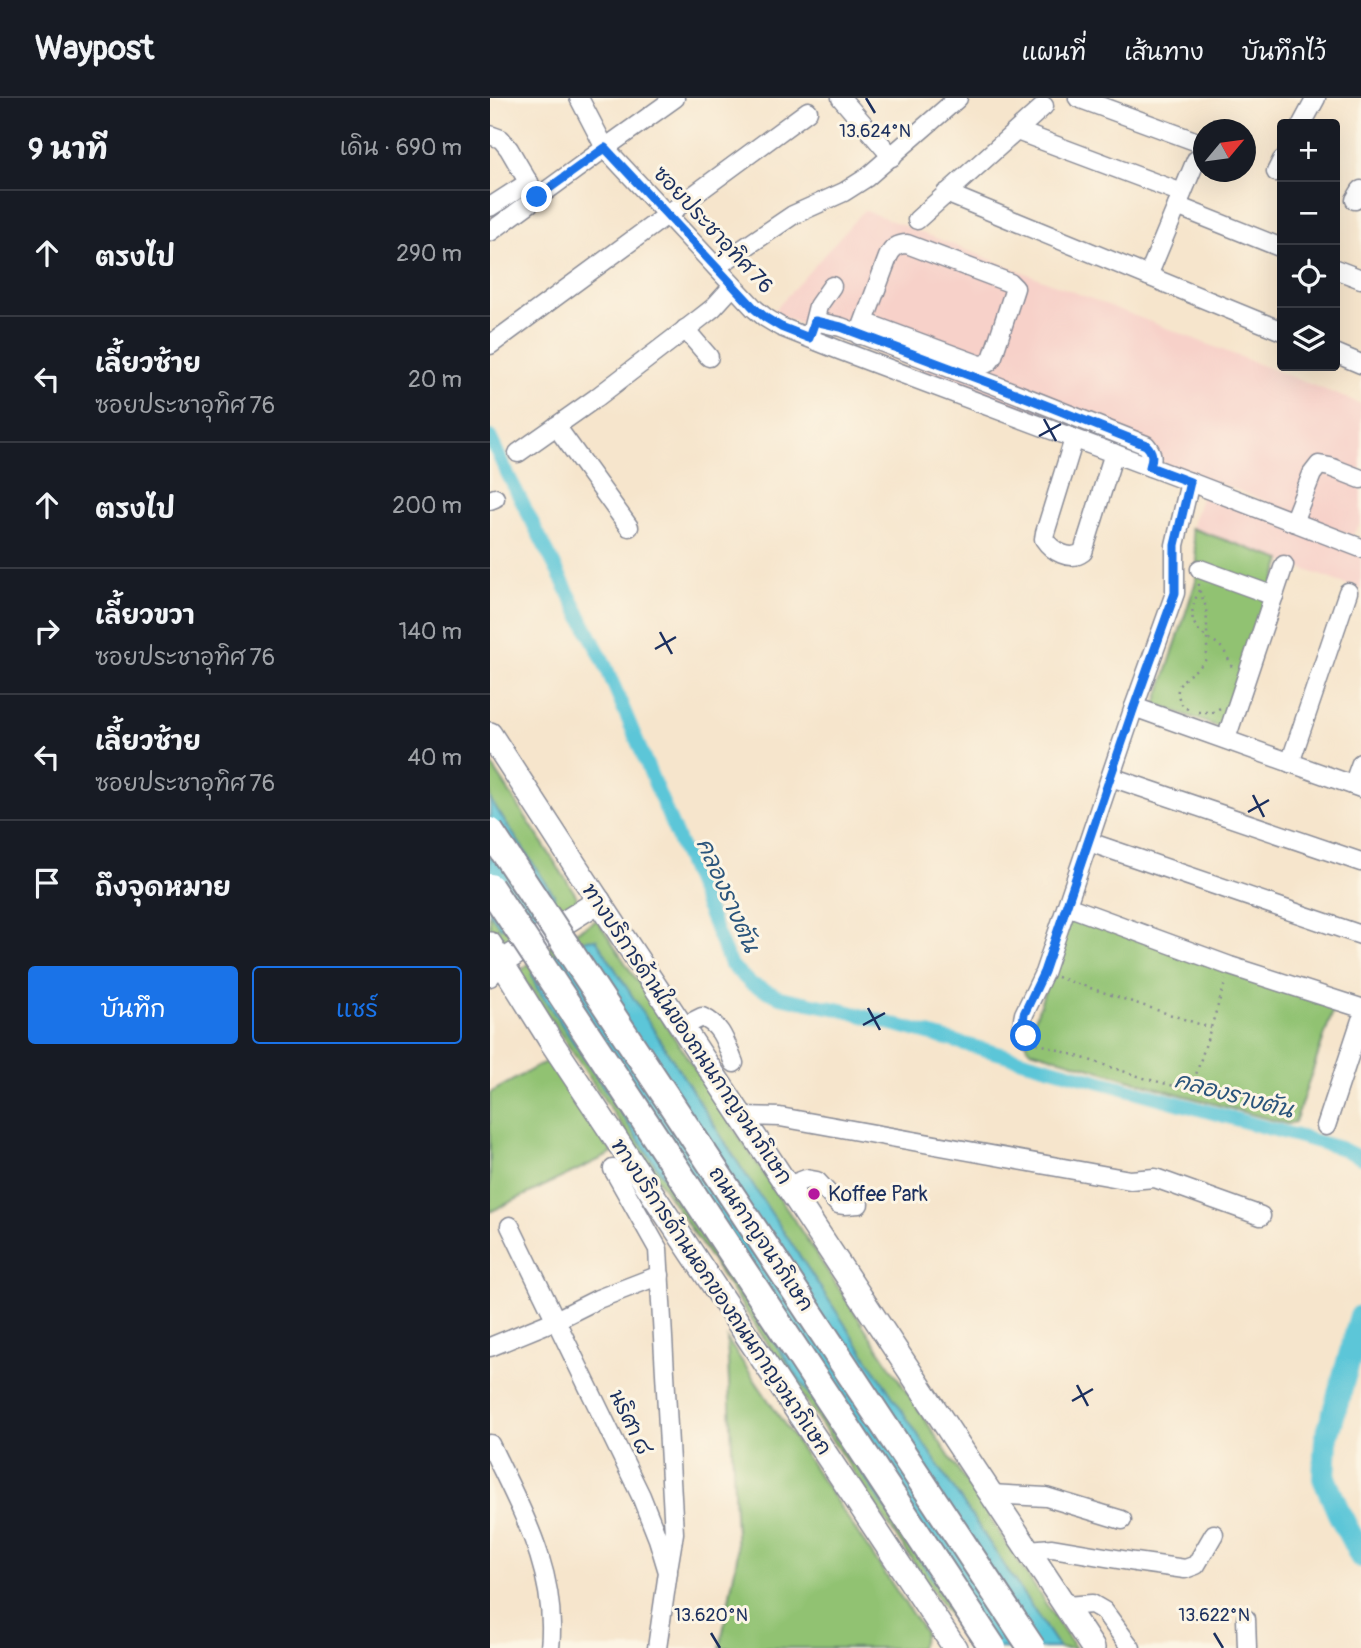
<!DOCTYPE html>
<html lang="th">
<head>
<meta charset="utf-8">
<style>
	body { margin:0; font-family:Pangolin,"Playpen Sans Thai",sans-serif; background:#242831; color:#f1f3f6 }
	.controls { position:absolute; right:21px; top:21px; display:grid; overflow:hidden; border-radius:7px; box-shadow:0 7px 28px #0002 }
	.controls button { width:63px; height:63px; display:grid; place-items:center; padding:0; border:0; border-bottom:2px solid #363941; background:#171b24; color:#f1f3f6; font:35px sans-serif }
	.compass { position:absolute; left:703px; top:21px; width:63px; height:63px; border-radius:50%; background:#171b24; box-shadow:0 7px 28px #0002; rotate:61deg }
	.stop { position:absolute; width:21px; height:21px; margin:-16px; border:5px solid #1a73e8; border-radius:50%; background:#fff }
	.stop.end { background:#1a73e8; border-color:#fff; box-shadow:0 2px 7px #0008 }
	.list { margin:0; padding:0; list-style:none }
	h2 { display:flex; justify-content:space-between; align-items:center; height:91px; margin:0; padding:0 28px; font-size:30px }
	h2 small { font-size:23px; font-weight:400; color:#9ea1a6 }
	.list li { display:grid; grid-template-columns:46px 1fr auto; gap:21px; align-items:center; box-sizing:border-box; height:126px; padding:0 28px; border-top:2px solid #363941 }
	.list b { display:block; font-size:26px; white-space:nowrap }
	.list p { margin:0; font-size:23px; white-space:nowrap; color:#9ea1a6 }
	.list em { font-size:23px; font-style:normal; color:#9ea1a6 }
	.actions { display:flex; gap:14px; padding:21px 28px }
	.actions a { flex:1; padding:16px 0; border:2px solid #1a73e8; border-radius:7px; text-align:center; font-size:24px; color:#1a73e8 }
	.actions .main { background:#1a73e8; color:#fff }
	.icon { flex:none; width:38px; height:38px; fill:none; stroke:currentColor; stroke-width:2; stroke-linecap:round; stroke-linejoin:round }
	.map { position:relative; flex:none; width:871px; height:1550px; overflow:hidden }
	header { display:flex; align-items:center; gap:42px; box-sizing:border-box; height:98px; padding:0 35px; background:#171b24; border-bottom:2px solid #363941 }
	header strong { font-size:33px }
	nav { display:flex; gap:38px; margin-inline-start:auto; font-size:24px }
	main { display:flex }
	aside { flex:1; background:#171b24 }
	.map>svg:first-child { display:block }
</style>
</head>
<body>
<header>
<strong>Waypost</strong>
<nav><a>แผนที่</a><a>เส้นทาง</a><a>บันทึกไว้</a></nav>
</header>
<main>
<aside>
<h2>9 นาที<small>เดิน · 690 m</small></h2>
<ul class="list">
<li><svg class="icon" aria-label="ahead" viewBox="0 0 24 24"><path d="M12 20V5M6 11l6-6 6 6"/></svg><div><b>ตรงไป</b></div><em>290 m</em></li>
<li><svg class="icon" aria-label="left" viewBox="0 0 24 24"><path d="M17 20v-9H6M10 6l-5 5 5 5"/></svg><div><b>เลี้ยวซ้าย</b><p>ซอยประชาอุทิศ 76</p></div><em>20 m</em></li>
<li><svg class="icon" aria-label="ahead" viewBox="0 0 24 24"><path d="M12 20V5M6 11l6-6 6 6"/></svg><div><b>ตรงไป</b></div><em>200 m</em></li>
<li><svg class="icon" aria-label="right" viewBox="0 0 24 24"><path d="M7 20v-9h11M14 6l5 5-5 5"/></svg><div><b>เลี้ยวขวา</b><p>ซอยประชาอุทิศ 76</p></div><em>140 m</em></li>
<li><svg class="icon" aria-label="left" viewBox="0 0 24 24"><path d="M17 20v-9H6M10 6l-5 5 5 5"/></svg><div><b>เลี้ยวซ้าย</b><p>ซอยประชาอุทิศ 76</p></div><em>40 m</em></li>
<li><svg class="icon" aria-label="arrive" viewBox="0 0 24 24"><path d="M6 21V4h12l-3 4 3 4H6"/></svg><div><b>ถึงจุดหมาย</b></div></li>
</ul>
<div class="actions"><a class="main">บันทึก</a><a>แชร์</a></div>
</aside>
<div class="map">
<svg width="871" height="1550" viewBox="0 0 871 1550">
	<rect width="100%" height="100%" fill="#fcf5e5"/>
	<filter id="ink" filterUnits="userSpaceOnUse"><feTurbulence type="fractalNoise" baseFrequency=".0143" numOctaves="2"/><feDisplacementMap in="SourceGraphic" scale="14" xChannelSelector="R" yChannelSelector="G"/><feConvolveMatrix kernelMatrix="1 2 1 2 8 2 1 2 1" color-interpolation-filters="sRGB"/></filter>
	<filter id="wash" filterUnits="userSpaceOnUse"><feTurbulence type="fractalNoise" baseFrequency=".00686" numOctaves="4" result="noise"/><feDisplacementMap in="SourceGraphic" scale="28" xChannelSelector="R" yChannelSelector="G"/><feGaussianBlur stdDeviation="1.57" result="paint"/><feColorMatrix in="noise" values="0 0 0 0 0 0 0 0 0 0 0 0 0 0 0 0 0 1.4 0 .05"/><feComposite in="paint" operator="in"/></filter>
	<g filter="url(#wash)">
		<rect width="100%" height="100%" fill="#f6e5cc"/>
		<g fill="#f7d1c9">
			<path d="M374,112L871,306V425L862,438L747,392L700,376L282,215Z"/>
			<path d="M713,394L871,455V492L701,430Z"/>
		</g>
		<g fill="#91c272" stroke="#567868" stroke-width="2">
			<path d="M701,430L792,462L731,630L666,606L707,480V462Z"/>
			<path d="M0,664L86,797L88,807L22,845L13,849L0,829Z"/>
			<path d="M580,820L607,826L844,910L805,1024L797,1026L685,995L540,952L536,947Z"/>
			<path d="M107,822L585,1550H481L29,874L63,846Z"/>
			<path d="M57,963L123,1055L0,1114V995Z"/>
			<path d="M237,1241L435,1535L430,1550H230L247,1459Z"/>
		</g>
		<g fill="#5cc6d8" stroke="#3c7a9b" stroke-width="2">
			<path d="M0,701L64,797L63,809L36,826L10,829L0,814Z"/>
			<path d="M106,841L250,1068L569,1550H489L47,890L42,876L65,856L88,843Z"/>
		</g>
		<g fill="none" stroke-linecap="round" stroke-linejoin="round">
			<path stroke="#5cc6d8" stroke-width="14" d="M0,339L13,367L114,564L240,866L261,886L290,899L352,912L850,1050L871,1060"/>
			<path stroke="#5cc6d8" stroke-width="24" d="M871,1219L836,1342L834,1380L849,1415L871,1458"/>
		</g>
	</g>
	<g filter="url(#ink)">
		<g fill="none" stroke-linecap="round" stroke-linejoin="round">
			<defs>
				<g id="minor">
					<path d="M89,0L115,50L185,0"/>
					<path d="M351,0L402,59"/>
					<path d="M588,0L713,46"/>
					<path d="M812,26L826,0"/>
					<path d="M527,33L692,95"/>
					<path d="M0,37L11,41L19,51L47,99"/>
					<path d="M786,74L792,62"/>
					<path d="M456,95L792,233"/>
					<path d="M865,102L871,92"/>
					<path d="M687,108L792,150"/>
					<path d="M0,109L39,84"/>
					<path d="M427,122L554,8"/>
					<path d="M0,134L115,50L265,211L276,220L291,229L349,252L700,384L871,450"/>
					<path d="M226,169L303,117L354,94L376,80L468,0"/>
					<path d="M845,171L871,181"/>
					<path d="M658,178L706,62"/>
					<path d="M325,223L351,229L505,287L656,347C662,354 663,359 660,369"/>
					<path d="M195,231L219,259"/>
					<path d="M322,232L328,208L342,188"/>
					<path d="M369,237L398,159C402,150 407,146 417,146L520,185L525,190L503,258C500,264 497,267 490,267L374,224"/>
					<path d="M0,247L318,13"/>
					<path d="M845,255L871,266"/>
					<path d="M66,328L139,429"/>
					<path d="M584,341L555,435L554,441C562,453 580,464 593,454L624,355"/>
					<path d="M28,355L106,300L209,221L223,210L243,188"/>
					<path d="M0,402L5,400"/>
					<path d="M803,424L822,376L829,367L840,369L871,381"/>
					<path d="M710,471L784,498"/>
					<path d="M644,609L871,690"/>
					<path d="M736,641L794,467"/>
					<path d="M800,665L858,494"/>
					<path d="M621,679L871,764"/>
					<path d="M863,687L871,665"/>
					<path d="M599,744L871,837"/>
					<path d="M577,808L740,868L871,910"/>
					<path d="M0,879L12,864"/>
					<path d="M192,929L212,919C232,927 236,946 244,965"/>
					<path d="M536,938L532,926L534,916L554,875L644,609L685,495V447L700,384"/>
					<path d="M252,1018L290,1019L640,1082L665,1080L771,1118"/>
					<path d="M836,1028L871,922"/>
					<path d="M123,1071L168,1151L184,1435L178,1471"/>
					<path d="M298,1088L316,1081L327,1083L348,1106L355,1107L369,1106"/>
					<path d="M20,1128L151,1398L168,1441L178,1474L167,1550"/>
					<path d="M0,1249L66,1222L108,1201L170,1177"/>
					<path d="M0,1346C31,1412 68,1474 60,1550"/>
					<path d="M501,1396L556,1399L632,1422"/>
					<path d="M538,1452L562,1450L645,1464L695,1471L706,1467L724,1436"/>
					<path d="M576,1508L602,1506L614,1513L641,1550"/>
					<path d="M756,1521L757,1550"/>
				</g>
				<g id="major">
					<path d="M0,636L85,767L603,1550"/>
					<path d="M0,846L60,942L465,1550"/>
					<path d="M12,864L109,803"/>
				</g>
			</defs>
			<use href="#minor" stroke="#888a95" stroke-width="21"/>
			<use href="#major" stroke="#888a95" stroke-width="26"/>
			<g stroke="#888a95" stroke-width="2.5" stroke-dasharray="2 5" stroke-linecap="butt">
				<path d="M709,492C701,511 697,524 715,538C719,542 726,544 729,547C736,554 740,564 743,572"/>
				<path d="M698,611C692,608 694,610 691,604C678,583 708,575 716,561C718,556 717,518 716,511C715,502 708,495 709,485"/>
				<path d="M708,614H723L732,609"/>
				<path d="M567,879L721,930"/>
				<path d="M547,945L654,980L696,991L704,983L736,882"/>
			</g>
			<use href="#minor" stroke="#fff" stroke-width="18"/>
			<use href="#major" stroke="#fff" stroke-width="23"/>
			<defs>
				<g id="highway-bridge">
					<path d="M0,733L542,1550"/>
					<path d="M0,789L503,1550"/>
				</g>
			</defs>
			<use href="#highway-bridge" stroke="#888a95" stroke-width="30" stroke-linecap="butt"/>
			<use href="#highway-bridge" stroke="#fff" stroke-width="26"/>
		</g>
	</g>
	<g fill="none" stroke-linecap="round" stroke-linejoin="round" filter="url(#ink)">
		<path stroke="#1a73e8" stroke-width="9" d="M47,99L115,50L265,211L276,220L291,229L319,240L325,223L351,229L505,287L656,347C663,354 663,359 660,369L700,384L685,447V495L644,609L554,874L534,916L533,926L536,938"/>
	</g>
	<path fill="none" stroke="#1b2f5e" stroke-width="2.5" d="M376,0L385,15M554,321L566,343M549,338L571,326M170,534L182,556M165,551L186,539M763,697L774,719M758,714L779,702M378,910L390,932M373,927L395,915M587,1287L598,1308M582,1303L603,1291M221,1535L230,1550M724,1535L733,1550"/>
	<circle fill="#b5179e" stroke="#fcf5e5" stroke-width="2.5" cx="324" cy="1096" r="7"/>
	<g text-anchor="middle" dominant-baseline="central" stroke-width="6" stroke-linejoin="round" paint-order="stroke">
		<g font-size="21" fill="#1b2f5e" stroke="#fcf5e5">
			<text transform="translate(223 132) rotate(47)">ซอยประชาอุทิศ 76</text>
			<text transform="translate(197 936) rotate(56)">ทางบริการด้านในของถนนกาญจนาภิเษก</text>
			<text transform="translate(271 1141) rotate(56)">ถนนกาญจนาภิเษก</text>
			<text transform="translate(231 1199) rotate(56)">ทางบริการด้านนอกของถนนกาญจนาภิเษก</text>
			<text transform="translate(140 1324) rotate(64)">นริศา ๘</text>
		</g>
		<g font-size="21" fill="#1b2f5e" stroke="#fcf5e5" text-anchor="start">
			<text x="338" y="1096">Koffee Park</text>
		</g>
		<g font-size="23" font-style="italic" fill="#2b557c" stroke="#fcf5e5">
			<text transform="translate(238 797) rotate(66)">คลองรางตัน</text>
			<text transform="translate(744 997) rotate(15)">คลองรางตัน</text>
		</g>
	</g>
	<g font-size="18" text-anchor="middle" fill="#1b2f5e" stroke="#fcf5e5" stroke-width="6" stroke-linejoin="round" paint-order="stroke">
		<text x="385" y="39">13.624°N</text>
		<text x="221" y="1523">13.620°N</text>
		<text x="724" y="1523">13.622°N</text>
	</g>
</svg>
<div class="controls">
<button>+</button>
<button>−</button>
<button><svg class="icon" aria-label="locate" viewBox="0 0 24 24"><circle cx="12" cy="12" r="6"/><path d="M12 2v4M12 18v4M2 12h4M18 12h4"/></svg></button>
<button><svg class="icon" aria-label="layers" viewBox="0 0 24 24"><path d="M12 4l9 5-9 5-9-5zM3 14l9 5 9-5"/></svg></button>
</div>
<svg class="compass" viewBox="-18 -18 36 36"><path d="M0-13l5 13h-10z" fill="#e53935"/><path d="M0 13l5-13h-10z" fill="#9ea1a6"/></svg>
<div class="stop" style="left:536px;top:938px"></div>
<div class="stop end" style="left:47px;top:99px"></div>
</div>
</main>
</body>
</html>
